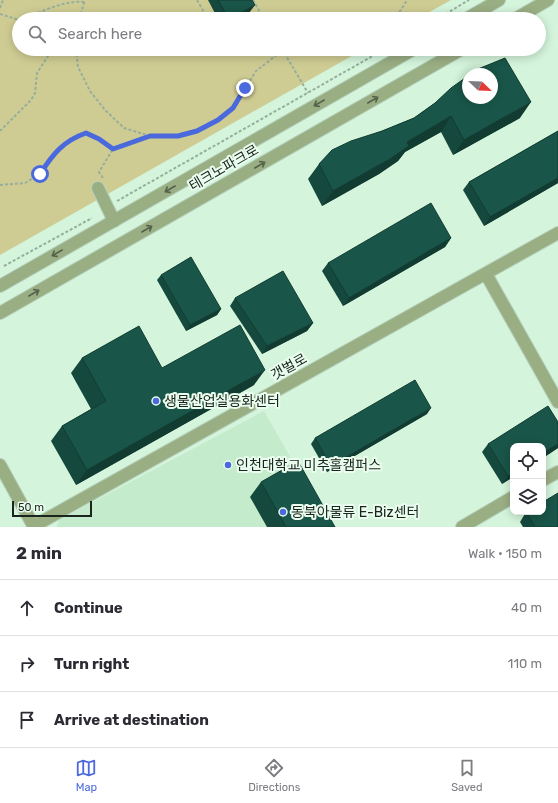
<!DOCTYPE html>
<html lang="en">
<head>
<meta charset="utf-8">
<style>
	body { margin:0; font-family:Rubik,"Noto Sans KR",sans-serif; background:#f7f7f7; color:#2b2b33 }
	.controls { position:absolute; right:12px; bottom:12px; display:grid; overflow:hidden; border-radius:8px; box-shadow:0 2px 10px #0003 }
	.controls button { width:36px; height:36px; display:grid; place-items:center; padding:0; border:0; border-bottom:1px solid #e1e1e2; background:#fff; color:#2b2b33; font:20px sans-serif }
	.compass { position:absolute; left:462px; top:68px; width:36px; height:36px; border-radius:50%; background:#fff; box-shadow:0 2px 10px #0003; rotate:113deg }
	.scale { position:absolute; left:12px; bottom:10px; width:80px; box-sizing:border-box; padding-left:4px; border:2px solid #1a251d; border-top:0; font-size:11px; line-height:14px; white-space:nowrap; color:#1a251d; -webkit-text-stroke:3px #eafdee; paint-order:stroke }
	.stop { position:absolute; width:12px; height:12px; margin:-9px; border:3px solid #4a69dd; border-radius:50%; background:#fff }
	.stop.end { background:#4a69dd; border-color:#fff; box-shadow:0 1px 4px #0008 }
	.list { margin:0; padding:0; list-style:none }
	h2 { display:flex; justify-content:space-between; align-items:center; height:52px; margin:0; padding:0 16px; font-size:17px }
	h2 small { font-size:13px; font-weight:400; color:#7c7c81 }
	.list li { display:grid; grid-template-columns:26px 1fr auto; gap:12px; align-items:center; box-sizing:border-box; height:56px; padding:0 16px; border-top:1px solid #e1e1e2 }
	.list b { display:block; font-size:15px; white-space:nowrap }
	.list em { font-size:13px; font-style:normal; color:#7c7c81 }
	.icon { flex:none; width:22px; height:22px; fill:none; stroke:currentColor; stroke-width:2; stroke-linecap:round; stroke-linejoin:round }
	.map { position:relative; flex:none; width:558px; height:527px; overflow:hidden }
	.search { position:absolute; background:#fff; box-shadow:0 2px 10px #0003; left:12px; right:12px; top:12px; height:44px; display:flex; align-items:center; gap:10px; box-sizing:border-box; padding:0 14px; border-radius:22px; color:#7c7c81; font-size:15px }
	.sheet { height:220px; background:#fff }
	nav { display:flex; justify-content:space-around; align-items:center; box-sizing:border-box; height:56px; border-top:1px solid #e1e1e2; background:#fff; font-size:11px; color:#7c7c81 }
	nav a { display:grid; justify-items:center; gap:2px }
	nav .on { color:#4a69dd }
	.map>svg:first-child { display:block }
</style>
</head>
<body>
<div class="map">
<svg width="558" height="527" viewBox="0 0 558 527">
	<rect width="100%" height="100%" fill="#d4f4db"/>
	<path fill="#c5ebcd" d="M264,411L330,527H57L59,520Z"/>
	<path fill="#cfcc93" d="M0,0H451L417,19H19V49H364L0,255Z"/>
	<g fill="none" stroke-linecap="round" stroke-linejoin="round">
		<defs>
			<g id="minor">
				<path d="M466,19L499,0"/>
				<path d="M515,19L548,0"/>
				<path d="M98,188L114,221"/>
				<path d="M486,274L558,402"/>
				<path d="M0,286L414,49"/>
				<path d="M0,313L462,49"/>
				<path d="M0,465L34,527"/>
				<path d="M543,480L558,472"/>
				<path d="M34,526L558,233"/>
				<path d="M462,527L513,497"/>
			</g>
		</defs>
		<use href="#minor" stroke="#b3cfb9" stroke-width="14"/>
		<g stroke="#96af9c" stroke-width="2" stroke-dasharray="3 2" stroke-linecap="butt">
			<path d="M197,0L208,19"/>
			<path d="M253,0L264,19"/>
			<path d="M0,8L3,0"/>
			<path d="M0,14L16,19H23C41,12 64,0 84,2"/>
			<path d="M79,19L85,0"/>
			<path d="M251,19L261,13"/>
			<path d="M392,19L401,10L407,0"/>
			<path d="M437,19L469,0"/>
			<path d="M76,49L78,67L90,91L105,110L124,128L150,136H178L197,131L218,120L233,107L256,71L278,54L288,49"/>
			<path d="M282,49L308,93"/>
			<path d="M0,131L31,100L35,93L37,73L50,53L56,49"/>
			<path d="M103,178L99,172L113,149L150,136"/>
			<path d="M0,185L25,183L40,174L53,154L74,137L86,133L99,139L113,149"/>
			<path d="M117,201L385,49"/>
			<path d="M4,266L92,218"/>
		</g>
		<use href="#minor" stroke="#9aae84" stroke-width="12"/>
	</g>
	<g fill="#16493e">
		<path d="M208,0H252L249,13L239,19H218Z"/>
		<path d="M435,103L520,118L453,155L441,132L405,152L398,161L379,174L322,206L308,179L319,164L382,131L414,118Z"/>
		<path d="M558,131V183L484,226L463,190L469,182Z"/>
		<path d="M451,238L445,247L343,306L322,271L328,263Z"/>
		<path d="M161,275L221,309L217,315L186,331L157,280Z"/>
		<path d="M235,298L313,323L307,331L262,354L230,306Z"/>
		<path d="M82,358L254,385L76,485L51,441L62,426L91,409L71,373Z"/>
		<path d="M427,414L327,472L311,444L315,438Z"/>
		<path d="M558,422V448L502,484L482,452L488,444Z"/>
		<path d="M261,482L335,527H267L250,497Z"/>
		<path d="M526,512L558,527H523L520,522Z"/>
	</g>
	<g fill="#123c32">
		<path d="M255,5L249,13L239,19H230Z"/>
		<path d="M531,102L520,118L453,155L464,140Z"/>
		<path d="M451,116L441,132L405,152L398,161L379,174L322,206L333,191L407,142Z"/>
		<path d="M558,178V183L484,226L490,217Z"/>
		<path d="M451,238L445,247L343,306L349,298Z"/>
		<path d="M221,309L217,315L186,331L190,325Z"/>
		<path d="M313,323L307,331L262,354L267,346Z"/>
		<path d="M265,370L254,385L76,485L87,470Z"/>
		<path d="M431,408L427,414L327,472L331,466Z"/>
		<path d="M558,444V448L543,458V453Z"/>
		<path d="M513,473V477L502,484L508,476Z"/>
	</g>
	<g fill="#195548" stroke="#123c32">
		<path d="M218,0H252L255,5L230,19H229Z"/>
		<path d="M505,58L531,102L464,140L451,116L407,142L409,146L390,159L333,191L319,164L332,150L351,141L382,131L414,118L435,103L451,88L468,76V98H492V74H471L478,69Z"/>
		<path d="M558,131V178L490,217L469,182Z"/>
		<path d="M431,203L451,238L349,298L328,263Z"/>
		<path d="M191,257L221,309L190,325L161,275Z"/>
		<path d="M283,271L313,323L267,346L235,298Z"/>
		<path d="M240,325L265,370L87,470L62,426L106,401L82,358L139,326L162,368Z"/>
		<path d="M415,380L431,408L331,466L315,438Z"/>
		<path d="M548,406L558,422V444L543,453V446H513V473L508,476L488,444Z"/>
		<path d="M298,461L335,527H286L261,482Z"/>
		<path d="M558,493V527H535L526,512H543V502Z"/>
	</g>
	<defs><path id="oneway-shaft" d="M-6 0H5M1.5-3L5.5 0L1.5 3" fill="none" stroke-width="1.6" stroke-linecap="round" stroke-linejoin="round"/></defs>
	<g stroke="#54634b">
		<use href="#oneway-shaft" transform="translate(373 100) rotate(-30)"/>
		<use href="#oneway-shaft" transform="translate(319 103) rotate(150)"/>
		<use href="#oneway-shaft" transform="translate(260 165) rotate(-30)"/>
		<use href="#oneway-shaft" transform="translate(170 189) rotate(150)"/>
		<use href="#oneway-shaft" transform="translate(147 229) rotate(-30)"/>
		<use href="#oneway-shaft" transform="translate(57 253) rotate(150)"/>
		<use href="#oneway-shaft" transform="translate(34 293) rotate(-30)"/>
	</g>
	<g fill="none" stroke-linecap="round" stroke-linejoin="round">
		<path stroke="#4a69dd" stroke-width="5" d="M40,174C53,154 63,141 86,133L99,139L113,149L150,136H178L197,131L218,120L233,108L245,88"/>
	</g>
	<g fill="#4a69dd" stroke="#eafdee" stroke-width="1.5">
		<circle cx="156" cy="401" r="4"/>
		<circle cx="228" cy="465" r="4"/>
		<circle cx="283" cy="512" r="4"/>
	</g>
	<g text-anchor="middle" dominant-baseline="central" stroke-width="4" stroke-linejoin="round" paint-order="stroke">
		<g font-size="14" fill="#1a251d" stroke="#eafdee">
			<text transform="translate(224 168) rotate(-30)">테크노파크로</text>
			<text transform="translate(289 367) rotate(-29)">갯벌로</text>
		</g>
		<g font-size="14" fill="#1a251d" stroke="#eafdee" text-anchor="start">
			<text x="164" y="401">생물산업실용화센터</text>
			<text x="236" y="465">인천대학교 미추홀캠퍼스</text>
			<text x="291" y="512">동북아물류 E-Biz센터</text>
		</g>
	</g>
</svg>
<div class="controls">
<button><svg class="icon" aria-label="locate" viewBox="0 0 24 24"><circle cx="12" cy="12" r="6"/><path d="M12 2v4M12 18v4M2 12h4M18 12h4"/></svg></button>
<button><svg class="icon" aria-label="layers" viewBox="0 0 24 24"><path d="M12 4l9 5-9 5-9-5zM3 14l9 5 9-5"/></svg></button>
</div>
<svg class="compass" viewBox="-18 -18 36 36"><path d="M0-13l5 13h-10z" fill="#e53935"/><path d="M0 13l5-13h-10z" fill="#7c7c81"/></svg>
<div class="scale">50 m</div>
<div class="stop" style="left:40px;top:174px"></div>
<div class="stop end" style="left:245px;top:88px"></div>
<div class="search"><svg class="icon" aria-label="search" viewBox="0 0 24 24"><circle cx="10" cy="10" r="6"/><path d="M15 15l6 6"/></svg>Search here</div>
</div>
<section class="sheet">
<h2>2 min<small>Walk · 150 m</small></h2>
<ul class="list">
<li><svg class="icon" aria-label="ahead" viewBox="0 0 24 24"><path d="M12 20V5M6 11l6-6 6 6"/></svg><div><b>Continue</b></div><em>40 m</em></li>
<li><svg class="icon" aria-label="right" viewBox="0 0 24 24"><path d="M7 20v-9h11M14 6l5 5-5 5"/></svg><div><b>Turn right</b></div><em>110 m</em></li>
<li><svg class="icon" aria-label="arrive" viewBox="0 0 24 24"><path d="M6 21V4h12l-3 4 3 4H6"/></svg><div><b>Arrive at destination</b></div></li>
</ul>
</section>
<nav>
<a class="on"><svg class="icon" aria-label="map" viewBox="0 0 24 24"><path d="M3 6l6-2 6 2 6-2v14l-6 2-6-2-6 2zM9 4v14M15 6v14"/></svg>Map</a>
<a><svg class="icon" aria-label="directions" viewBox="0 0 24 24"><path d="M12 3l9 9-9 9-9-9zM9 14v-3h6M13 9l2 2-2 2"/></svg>Directions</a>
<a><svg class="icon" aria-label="saved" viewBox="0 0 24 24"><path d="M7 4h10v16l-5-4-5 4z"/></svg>Saved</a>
</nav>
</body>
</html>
